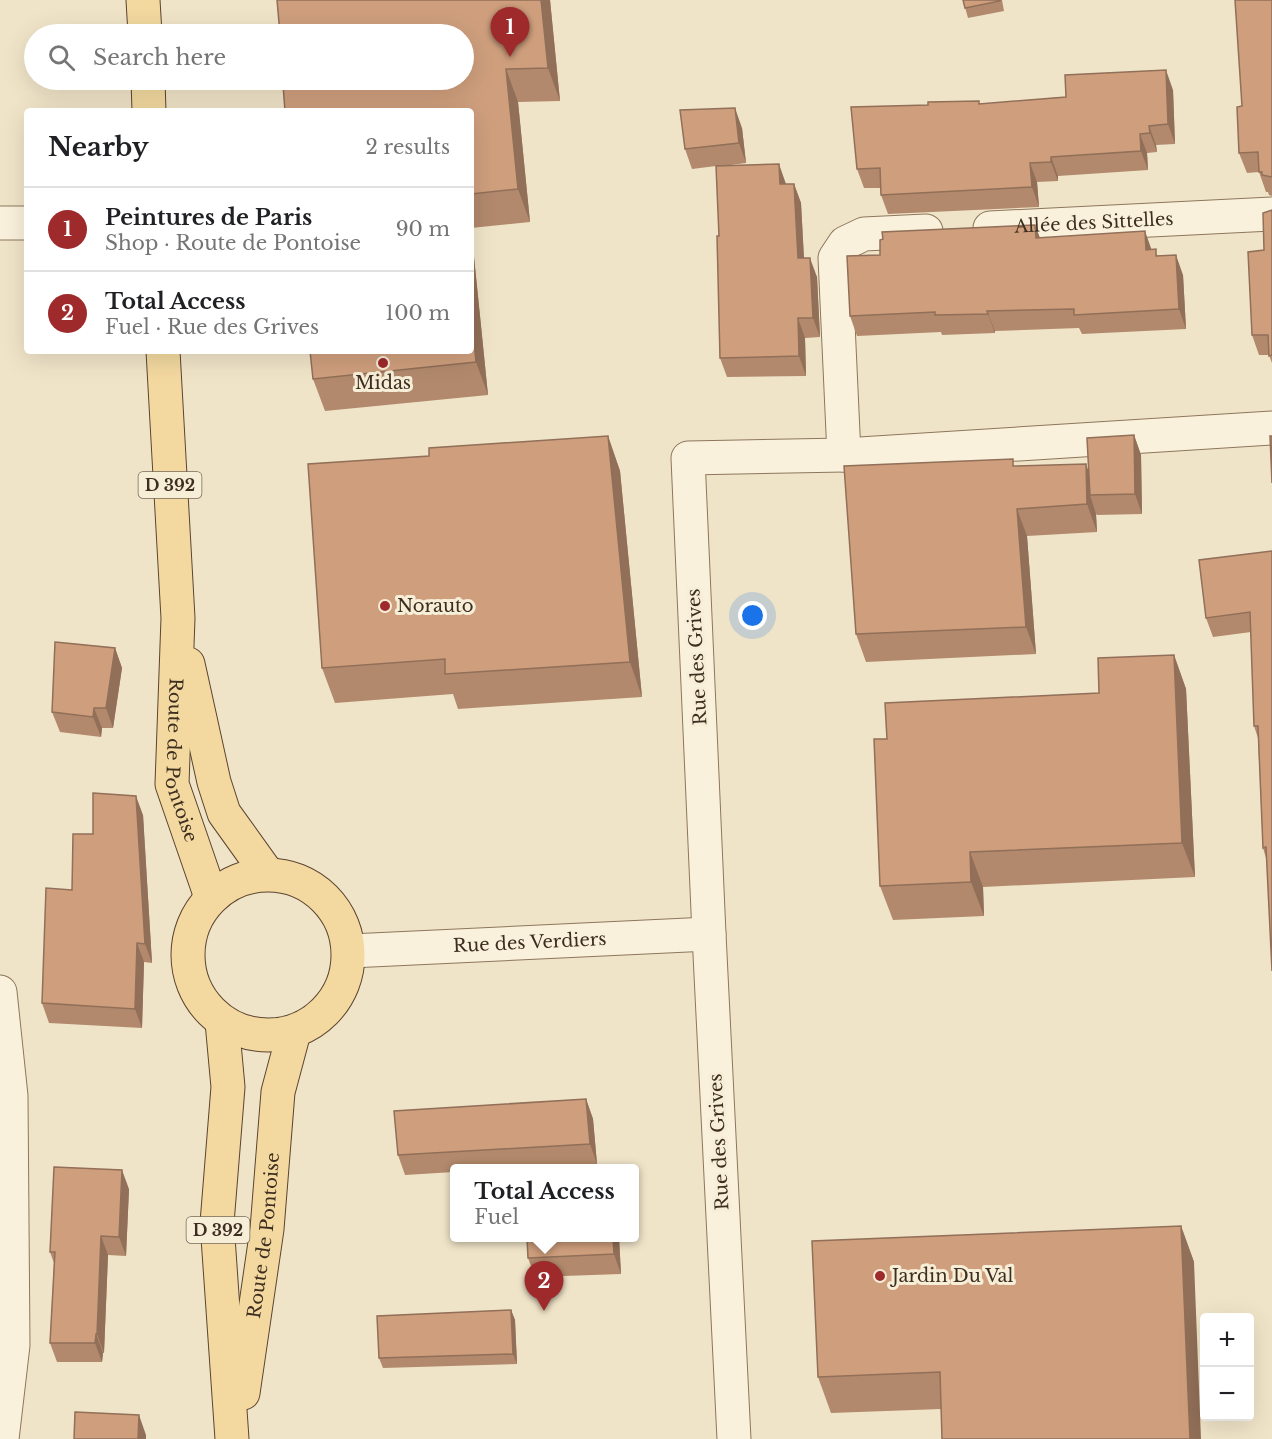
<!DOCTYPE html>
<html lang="en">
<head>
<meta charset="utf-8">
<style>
	body { margin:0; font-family:"Libre Baskerville",serif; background:#f2f2f2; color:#202124 }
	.controls { position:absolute; right:18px; bottom:18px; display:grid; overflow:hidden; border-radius:6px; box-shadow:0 6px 24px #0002 }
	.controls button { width:54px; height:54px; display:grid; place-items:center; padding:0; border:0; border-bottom:2px solid #e0e0e0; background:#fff; color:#202124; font:30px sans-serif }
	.you { position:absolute; left:753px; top:616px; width:21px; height:21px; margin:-15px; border:4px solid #fff; border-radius:50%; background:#1a73e8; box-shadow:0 0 0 9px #1a73e833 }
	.badge { display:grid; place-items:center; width:39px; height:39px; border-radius:50%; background:#9e2a2b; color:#fff; font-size:20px; font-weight:700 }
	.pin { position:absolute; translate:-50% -50px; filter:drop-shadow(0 2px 3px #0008) }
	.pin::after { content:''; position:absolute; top:32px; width:21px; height:18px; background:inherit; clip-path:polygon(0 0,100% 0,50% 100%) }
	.popup { position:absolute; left:450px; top:1164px; width:189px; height:78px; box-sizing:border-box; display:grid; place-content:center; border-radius:6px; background:#fff; filter:drop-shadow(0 2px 4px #0005); font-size:20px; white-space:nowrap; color:#757577 }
	.popup b { font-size:22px; color:#202124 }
	.popup::after { content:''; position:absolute; left:50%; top:100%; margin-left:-12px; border:12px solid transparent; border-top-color:#fff }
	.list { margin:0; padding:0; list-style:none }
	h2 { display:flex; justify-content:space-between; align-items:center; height:78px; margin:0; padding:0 24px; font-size:26px }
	h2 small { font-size:20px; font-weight:400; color:#757577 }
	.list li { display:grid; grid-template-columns:39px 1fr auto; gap:18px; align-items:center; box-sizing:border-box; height:84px; padding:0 24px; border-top:2px solid #e0e0e0 }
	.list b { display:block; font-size:22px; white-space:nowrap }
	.list p { margin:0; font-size:20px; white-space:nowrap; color:#757577 }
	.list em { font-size:20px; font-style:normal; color:#757577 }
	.icon { flex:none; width:33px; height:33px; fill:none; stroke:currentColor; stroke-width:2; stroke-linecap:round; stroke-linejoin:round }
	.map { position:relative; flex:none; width:1272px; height:1439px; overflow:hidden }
	.search { position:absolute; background:#fff; box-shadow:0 6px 24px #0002; left:24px; top:24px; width:450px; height:66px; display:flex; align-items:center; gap:15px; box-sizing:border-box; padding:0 21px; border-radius:33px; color:#757577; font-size:22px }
	.panel { position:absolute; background:#fff; box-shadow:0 6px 24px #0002; left:24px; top:108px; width:450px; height:246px; border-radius:6px }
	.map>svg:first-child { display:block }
</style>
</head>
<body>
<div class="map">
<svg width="1272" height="1439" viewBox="0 0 1272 1439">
	<rect width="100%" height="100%" fill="#f0e4c8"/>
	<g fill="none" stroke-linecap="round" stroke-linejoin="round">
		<defs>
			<g id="minor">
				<path d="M0,223H27"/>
				<path id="s1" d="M990,228L1272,214"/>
				<path d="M844,455L835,258L845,243L864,234L926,231"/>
				<path id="s2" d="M350,951L709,934"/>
				<path d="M0,992L11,1096L13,1345L2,1439"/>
				<path d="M734,1439L709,934L688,458L844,455L1272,428"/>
			</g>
			<g id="primary">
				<path d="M143,0L145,34"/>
				<path d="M148,80L149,111"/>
				<path id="s3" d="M163,351L178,618L172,784L211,897"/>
				<path d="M188,664L214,782L224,813L267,873"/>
				<circle cx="268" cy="955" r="80"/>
				<path d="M222,1022L228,1087L217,1223L232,1439"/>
				<path id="s4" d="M243,1393L267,1229L278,1092L294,1032"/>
			</g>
		</defs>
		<use href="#minor" stroke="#8d765c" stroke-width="35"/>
		<use href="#primary" stroke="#5b4430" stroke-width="35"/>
		<use href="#minor" stroke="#faf1dc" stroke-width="33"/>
		<use href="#primary" stroke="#f3d9a0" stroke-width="33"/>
	</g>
	<g fill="#b2896c">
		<path d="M277,0H550L560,101L518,102L530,222L471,228L488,395L325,411L313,379L471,351V111L285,84Z"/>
		<path d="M963,0H1002L1004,11L968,18Z"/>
		<path d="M1272,0V196L1269,195L1268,192H1266L1259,172L1247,173L1239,153L1242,106Z"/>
		<path d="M1173,90L1175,144L1156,145L1157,152L1147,153L1148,170L1058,176V181L1037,182L1039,207L888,214L881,195V188H864L857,169L980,104Z"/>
		<path d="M742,128L746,163L723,166L786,184H794L801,203L804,258L817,277L820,337L805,338L806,376L727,377L720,358L719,236L716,166L692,169L685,149Z"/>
		<path d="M1272,210V363L1269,355H1259L1252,335Z"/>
		<path d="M1035,225L1040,238L1152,249L1158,256L1183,275L1186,329L1082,334L1079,328L995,331V333L942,335L941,332L857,336L850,316L880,255Z"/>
		<path d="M1134,435L1141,455L1142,514L1097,515L1096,514L1097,532L1027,536L1036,654L866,662L856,634L1015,466L1089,472Z"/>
		<path d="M608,436L620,471L642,697L458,709L453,694L335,703L322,668L429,456Z"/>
		<path d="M1272,551L1266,858L1263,848L1258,738L1254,726L1251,632L1213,637L1206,618Z"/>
		<path d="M115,648L122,668L113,728H102L101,737L60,732L52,712Z"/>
		<path d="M1174,655L1186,689L1195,877L983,887L984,916L893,920L880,886L887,739L1099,693Z"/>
		<path d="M143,815L152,963L144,962L142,1028L49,1023L42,1003L72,890L93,834Z"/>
		<path d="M586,1099L593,1119L597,1164L515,1168H454V1172L405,1175L398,1155Z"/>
		<path d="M129,1189L126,1256L108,1255L104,1353H103L102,1362H57L50,1343L54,1263L50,1252Z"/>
		<path d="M1181,1226L1194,1262L941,1409L831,1413L818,1377Z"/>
		<path d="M619,1238L621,1274L535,1277L528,1258Z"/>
		<path d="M511,1310L515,1320L517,1364L383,1368L379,1358Z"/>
	</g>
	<g fill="#916f58">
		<path d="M541,0H550L560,101L548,68Z"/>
		<path d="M506,69L518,102L530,222L518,189Z"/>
		<path d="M1166,70L1173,90L1175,144L1168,124Z"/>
		<path d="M735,108L742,128L746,163L739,143Z"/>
		<path d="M1149,126L1156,145L1157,152L1150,133Z"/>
		<path d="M1140,134L1147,153L1148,170L1141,151Z"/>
		<path d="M1051,157L1058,176V181L1051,162Z"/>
		<path d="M1030,163L1037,182L1039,207L1032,187Z"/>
		<path d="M779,164L786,184L787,204L780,184Z"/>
		<path d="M794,184L801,203L805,278L798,258Z"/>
		<path d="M1035,225L1042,244L1036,238Z"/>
		<path d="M471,227L488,395L476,362L471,310Z"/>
		<path d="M1145,231L1152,251L1146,250Z"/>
		<path d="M1176,255L1183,275L1186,329L1179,309Z"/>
		<path d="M810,258L817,277L820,337L813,318Z"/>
		<path d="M987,311L995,331V333L988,314Z"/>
		<path d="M798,318L805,338L806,376L799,356Z"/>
		<path d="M1134,435L1141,455L1142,514L1135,494Z"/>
		<path d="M608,436L620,471L642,697L630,662Z"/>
		<path d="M1086,464L1096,491L1090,495L1096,514L1097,532L1087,504Z"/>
		<path d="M1017,509L1027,536L1036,654L1026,627Z"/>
		<path d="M115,648L122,668L113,728L106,708Z"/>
		<path d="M1174,655L1186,689L1195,877L1182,843Z"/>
		<path d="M94,708L102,728L101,737L93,717Z"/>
		<path d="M136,796L143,815L152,963L145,944Z"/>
		<path d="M970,852L983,887L984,916L971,882Z"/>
		<path d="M137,943L144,962L142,1028L135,1009Z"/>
		<path d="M586,1099L593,1119L597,1164L590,1144Z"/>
		<path d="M122,1170L129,1189L126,1256L119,1237Z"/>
		<path d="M1181,1226L1194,1262L1201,1439H1190Z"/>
		<path d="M101,1236L108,1255L104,1353L97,1334Z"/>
		<path d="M613,1238H619L621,1274L614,1254Z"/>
		<path d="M511,1310L515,1320L517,1364L513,1354Z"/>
		<path d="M96,1334L103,1353L102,1362L95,1343Z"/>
		<path d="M139,1415L146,1435V1439H138Z"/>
	</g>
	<g fill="#cf9f7d" stroke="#916f58" stroke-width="1.5">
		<path d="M277,0H541L548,68L506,69L518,189L471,194V111H285L283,85L285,84L284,80H464V34H280Z"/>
		<path d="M963,0H1000V1L965,8Z"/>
		<path d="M1235,0H1272V177L1262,175V172H1259L1258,152L1239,153L1237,107L1242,106Z"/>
		<path d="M1166,70L1168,124L1149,126L1150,133L1140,134L1141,151L1051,157V162L1030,163L1032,187L881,195L880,168L857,169L851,107L928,105V102L979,101V104L1066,97L1065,75Z"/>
		<path d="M735,108L739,143L685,149L680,110Z"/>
		<path d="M779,164L780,184H794L798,258H810L813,318H798L799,356L720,358L717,236H719L716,166Z"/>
		<path d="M1272,210V355L1269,356L1268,335H1252L1248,252L1264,250L1263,213Z"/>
		<path d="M1035,225L1036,238L1145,231L1146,250L1156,249V256L1176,255L1179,309L1074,315V309L987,311L988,314L935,315V312L850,316L847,256L880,255V240L883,239L882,232Z"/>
		<path d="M471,310L476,362L313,379L310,351H471Z"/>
		<path d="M1134,435L1135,494L1090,495L1087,438Z"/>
		<path d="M608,436L630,662L445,674V659L322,668L308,464L429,456V448Z"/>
		<path d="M1270,436H1272V483Z"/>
		<path d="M1013,459V466L1086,464L1087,504L1017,509L1026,627L856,634L844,466Z"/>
		<path d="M1272,551V971L1266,847L1263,848L1258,726H1254L1250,612L1206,618L1199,560Z"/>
		<path d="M55,642L115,648L106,708H94L93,717L52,712Z"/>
		<path d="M1174,655L1182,843L970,852L971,882L880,886L874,739H887L885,703L1099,693L1098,658Z"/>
		<path d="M93,793L136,796L145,944L137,943L135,1009L42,1003L46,888L72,890L73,834H93Z"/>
		<path d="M586,1099L590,1144L398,1155L394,1111Z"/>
		<path d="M54,1167L122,1170L119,1237L101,1236L97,1334H96L95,1343H50L55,1252H50Z"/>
		<path d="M1181,1226L1190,1439H942L940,1372L818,1377L812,1241Z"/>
		<path d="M527,1238H613L614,1254L528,1258Z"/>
		<path d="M511,1310L513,1354L379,1358L377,1316Z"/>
		<path d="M75,1412L139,1415L138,1439H74Z"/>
	</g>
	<g fill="#9e2a2b" stroke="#f7eed8" stroke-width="2">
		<circle cx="383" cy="363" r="6"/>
		<circle cx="385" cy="606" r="6"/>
		<circle cx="880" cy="1276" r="6"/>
	</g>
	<g text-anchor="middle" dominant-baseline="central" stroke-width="6" stroke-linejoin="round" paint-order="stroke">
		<g fill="#f7eed8" stroke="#756857" stroke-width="1.5">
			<rect x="138.5" y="472" width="63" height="26" rx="4.5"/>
			<rect x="186.5" y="1217" width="63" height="26" rx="4.5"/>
		</g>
		<g font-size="16" font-weight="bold" fill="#3d2e20">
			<text x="170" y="485">D 392</text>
			<text x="218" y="1230">D 392</text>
		</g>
		<g font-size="18" fill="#3d2e20" stroke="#f7eed8">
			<text stroke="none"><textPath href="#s1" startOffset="104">Allée des Sittelles</textPath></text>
			<text transform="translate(697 657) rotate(-93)">Rue des Grives</text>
			<text stroke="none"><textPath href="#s3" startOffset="411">Route de Pontoise</textPath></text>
			<text stroke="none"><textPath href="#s2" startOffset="180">Rue des Verdiers</textPath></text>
			<text transform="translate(719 1142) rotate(-93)">Rue des Grives</text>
			<text stroke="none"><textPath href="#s4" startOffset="159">Route de Pontoise</textPath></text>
		</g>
		<g font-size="18" fill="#3d2e20" stroke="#f7eed8" text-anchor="start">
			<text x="383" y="383" text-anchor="middle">Midas</text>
			<text x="397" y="606">Norauto</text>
			<text x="892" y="1276">Jardin Du Val</text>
		</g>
	</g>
</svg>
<div class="controls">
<button>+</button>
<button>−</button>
</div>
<div class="you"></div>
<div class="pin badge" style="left:510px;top:57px">1</div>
<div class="pin badge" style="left:544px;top:1311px">2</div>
<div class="popup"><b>Total Access</b>Fuel</div>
<div class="search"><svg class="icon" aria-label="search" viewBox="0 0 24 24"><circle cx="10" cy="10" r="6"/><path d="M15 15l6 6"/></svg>Search here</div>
<section class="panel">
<h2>Nearby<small>2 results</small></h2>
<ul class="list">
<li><span class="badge">1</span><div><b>Peintures de Paris</b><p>Shop · Route de Pontoise</p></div><em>90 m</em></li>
<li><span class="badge">2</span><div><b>Total Access</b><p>Fuel · Rue des Grives</p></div><em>100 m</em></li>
</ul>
</section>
</div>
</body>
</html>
